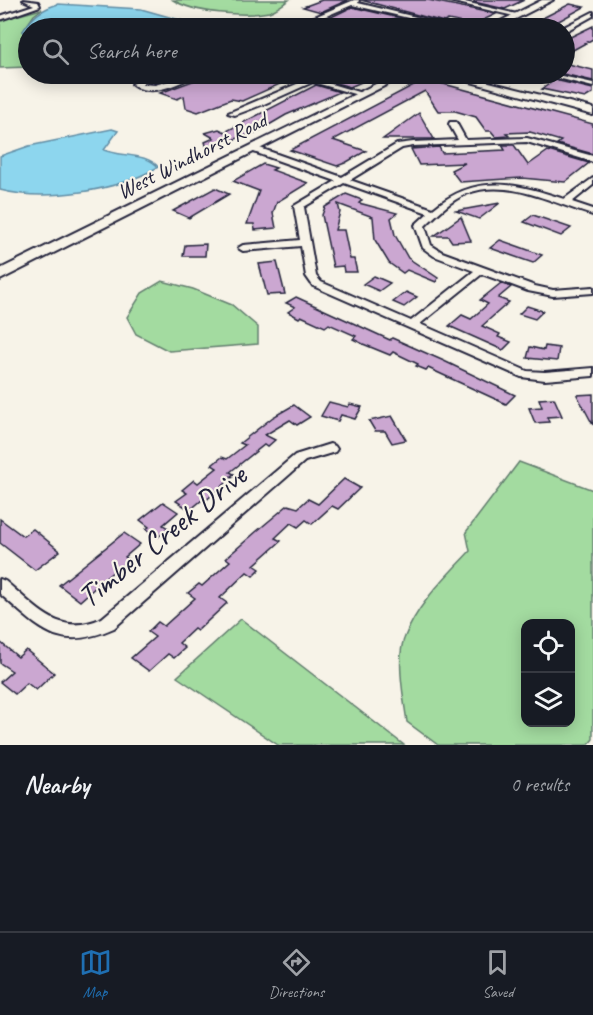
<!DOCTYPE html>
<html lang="en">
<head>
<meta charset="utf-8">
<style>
	body { margin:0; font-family:Caveat,sans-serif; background:#20242c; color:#f1f3f6 }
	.controls { position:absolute; right:18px; bottom:18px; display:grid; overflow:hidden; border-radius:12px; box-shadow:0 3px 15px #0003 }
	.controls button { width:54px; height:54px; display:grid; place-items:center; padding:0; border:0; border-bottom:2px solid #363941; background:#171b24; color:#f1f3f6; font:30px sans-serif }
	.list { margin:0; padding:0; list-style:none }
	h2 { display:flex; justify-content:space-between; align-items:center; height:78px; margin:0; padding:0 24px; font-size:26px }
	h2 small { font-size:20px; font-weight:400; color:#9ea1a6 }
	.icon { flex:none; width:33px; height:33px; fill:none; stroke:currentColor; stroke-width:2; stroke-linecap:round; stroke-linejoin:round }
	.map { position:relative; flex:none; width:593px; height:745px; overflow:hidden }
	.search { position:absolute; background:#171b24; box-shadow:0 3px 15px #0003; left:18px; right:18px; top:18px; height:66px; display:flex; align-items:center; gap:15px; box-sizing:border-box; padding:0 21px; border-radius:33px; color:#9ea1a6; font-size:22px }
	.sheet { height:186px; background:#171b24 }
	nav { display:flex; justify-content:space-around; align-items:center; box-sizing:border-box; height:84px; border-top:2px solid #363941; background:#171b24; font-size:16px; color:#9ea1a6 }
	nav a { display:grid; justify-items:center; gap:3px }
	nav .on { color:#1f6fb2 }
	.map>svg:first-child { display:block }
</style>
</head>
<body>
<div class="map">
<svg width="593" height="745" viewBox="0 0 593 745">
	<rect width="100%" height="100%" fill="#f7f3e8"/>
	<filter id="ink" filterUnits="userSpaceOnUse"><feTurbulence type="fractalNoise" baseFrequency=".0167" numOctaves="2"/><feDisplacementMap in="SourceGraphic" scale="12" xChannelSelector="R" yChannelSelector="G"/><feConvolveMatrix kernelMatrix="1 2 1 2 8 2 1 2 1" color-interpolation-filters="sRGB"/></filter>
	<g filter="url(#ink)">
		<g fill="#a3dba0" stroke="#627e6e" stroke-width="1.5" fill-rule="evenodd">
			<path d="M173,0H289C283,4 276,10 269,12C245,17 193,13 173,0Z"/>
			<path d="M42,9L34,15L23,31L28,38V67L0,68V20Z"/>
			<path d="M162,281L193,289L232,305L258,327V344L169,351L136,334L127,317L142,293Z"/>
			<path d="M519,462L593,490V739L588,745H438L407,722C404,701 396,659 404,639C417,604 445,578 470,551L466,532ZM526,624H570V722H526Z"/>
			<path d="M241,619L404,745H278L177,677Z"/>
		</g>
		<g fill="#8dd6ee" stroke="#628ea6" stroke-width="1.5">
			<path d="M58,4L141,9L201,26L203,28H28V38L23,31C33,16 40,10 58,4Z"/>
			<path d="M112,129L118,131L104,150C121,157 147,153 158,167C118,191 45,202 0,190V156L29,146Z"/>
		</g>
		<g fill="#cba7d1" stroke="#22223b" stroke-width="1.5">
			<path d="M322,0H348L321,12L303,7Z"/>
			<path d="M361,0H428L496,14L473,25L448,20L444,22Z"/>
			<path d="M474,0H524L505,9L474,2Z"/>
			<path d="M570,4L584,7L548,27L531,24Z"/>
			<path d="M352,7L434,26L430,28H363L348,25V28H341L339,25L323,21Z"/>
			<path d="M593,26V39L564,55V40Z"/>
			<path d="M564,63L593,70V81L563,74Z"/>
			<path d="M225,74H302L242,101L231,99L198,112L186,108L184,96L177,99L160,93L206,76L211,78Z"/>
			<path d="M311,74H380L350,87L312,76Z"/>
			<path d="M425,79L593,124V154L557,144L561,141L530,132L506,133L509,136L496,137L491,131H486L476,117L455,111H438L425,91L333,140L366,151L345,163L337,166L290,150Z"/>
			<path d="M555,80L593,89V93L585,98L542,89Z"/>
			<path d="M316,85L340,92L286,115L257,132L207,148L205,142L214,138L205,133L219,129L225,132Z"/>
			<path d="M419,113L434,139H383Z"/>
			<path d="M502,145H514L528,165L548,151L589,163L565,182L522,178L460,182L451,170L465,163L419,165L411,149L439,147L442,153L505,150Z"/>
			<path d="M263,164L276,168L272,170L308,183L277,202L273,213L276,228L255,230L254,224H247L259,191L233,181Z"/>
			<path d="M215,188L229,194L189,218L173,211Z"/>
			<path d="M346,194L362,200L359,203L397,213L391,218L395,235L408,258L438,278L436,282L407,270L403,273L389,263L375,240L373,217L338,204L340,212L335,230H344L350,259H354L357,272H344L343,266L333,267L322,215L325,207Z"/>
			<path d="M500,203L479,219L456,211Z"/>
			<path d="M533,215L571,228L561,236L524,222Z"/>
			<path d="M461,217L471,241L452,242L448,236H434Z"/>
			<path d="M500,240L520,247L542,255L533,263L490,248Z"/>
			<path d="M206,244L205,256H183L185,245Z"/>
			<path d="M277,262L285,294L267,295L259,264Z"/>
			<path d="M374,276L390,283L379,291L363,284Z"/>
			<path d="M501,283L511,287L498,298L509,302L482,326L500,334L498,337L511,342L503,350L449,326L462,315L471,319L488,304L480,300Z"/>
			<path d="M406,292L417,297L404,307L393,302Z"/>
			<path d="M296,297L390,340L392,338L444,361L515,395L506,404L428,368L426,370L416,366L418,364L393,352L390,355L363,344L353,339L356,336L329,324L325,327L301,316L299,318L288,312L295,307L286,303Z"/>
			<path d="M527,306L543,311L535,319L519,314Z"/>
			<path d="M545,346L559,348L557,361L527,358L530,347L544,350Z"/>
			<path d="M593,394V425L577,395Z"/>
			<path d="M554,398L562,416L547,417L549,422L535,423L529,408L542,407L539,399Z"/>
			<path d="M329,402L348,407L350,404L362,407L355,419L341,415L338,421L321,416Z"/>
			<path d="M294,405L310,417L297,425L290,420L265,435L275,440L267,447L264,445L230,472L234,474L231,476L233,477L204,502L202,500L190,510L176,501L187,493L182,490L194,480L198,483L217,468L212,465L222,457L227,459L245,445L240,443L273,417Z"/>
			<path d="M392,416L406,440L392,443L385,431H375L369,421Z"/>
			<path d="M344,479L360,488L338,509L332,506L312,524L306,520L298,527L291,523L275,538L281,541L254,565L260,569L253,576L247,572L220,598L227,603L197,631L194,629L179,643L185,648L174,658L168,654L149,671L131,658L155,637L148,632L158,622L164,626L195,598L188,593L199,584L202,586L230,561L226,558L257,531L288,505L298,508L308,499L318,504Z"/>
			<path d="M163,502L178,512L163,525L168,528L158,537L146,529L149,527L140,520Z"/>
			<path d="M0,519L23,536L33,529L60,551L35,570L0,543Z"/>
			<path d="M124,533L140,544L125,557L131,561L120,569L117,568L80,601L59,585Z"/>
			<path d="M0,642L18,657L26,650L54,673L36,690L27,683L15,694L0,682L12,671L0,663Z"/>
		</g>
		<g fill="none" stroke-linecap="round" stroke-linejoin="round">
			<defs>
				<g id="street">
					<path d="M23,0L38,2L40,6L0,20V16L34,5Z"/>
					<path d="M354,0H359L358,3L461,28H452L352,5L317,20L318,22L338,27L339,28H330L312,23V18Z"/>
					<path d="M445,0H456L521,15L518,17Z"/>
					<path d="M593,12V16L566,31L562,28Z"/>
					<path d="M178,74H198C180,83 151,99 132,84L146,77ZM179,78L155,85L141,84L148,81Z"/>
					<path d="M542,74H553L593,83V87Z"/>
					<path d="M311,78L365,94L361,96L313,82L264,104L235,115L228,113Z"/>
					<path d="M450,122H456L466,140L527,138L593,156V162L527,142L413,146L402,148L350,180L433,209C476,173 515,183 564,199L593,178V185L572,202L593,209V215C554,204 508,177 466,194C450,201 437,214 425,226L431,245L442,252L535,286L553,290L593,287V293L553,296L528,291L482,274L420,324L527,371L545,372L593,368V376L545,380L521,377L313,286L306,276L301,246L243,251L238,248L243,245L300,240L294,206L336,181L251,151V147H257L342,177L397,144L413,142L458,140L449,124ZM344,183L428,213L415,225L423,248L434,256L474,271L411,321L321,282L316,276L304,207Z"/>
					<path d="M330,444L335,446L337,449L335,452L305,461L114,628C58,653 41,629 0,594V579L5,581C37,607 58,638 102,618L295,455Z"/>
				</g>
				<g id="secondary">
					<path d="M542,0H553L498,28H487Z"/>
					<path d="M396,74H408L0,280V269Z"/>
					<path d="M441,74H457L593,108V115Z"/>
				</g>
			</defs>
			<use href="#street" stroke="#22223b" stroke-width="4"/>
			<use href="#secondary" stroke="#22223b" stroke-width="4"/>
			<use href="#street" fill="#f7f3e8" fill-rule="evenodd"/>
			<use href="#secondary" fill="#f7f3e8" fill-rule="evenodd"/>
		</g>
	</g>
	<g text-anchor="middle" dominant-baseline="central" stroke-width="4.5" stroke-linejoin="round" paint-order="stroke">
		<g font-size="22" fill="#22223b" stroke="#f7f3e8">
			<text transform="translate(192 156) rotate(-27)">West Windhorst Road</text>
		</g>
		<g font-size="32" fill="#22223b" stroke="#f7f3e8">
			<text transform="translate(162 536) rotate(-39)">Timber Creek Drive</text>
		</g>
	</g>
</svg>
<div class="controls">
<button><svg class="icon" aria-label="locate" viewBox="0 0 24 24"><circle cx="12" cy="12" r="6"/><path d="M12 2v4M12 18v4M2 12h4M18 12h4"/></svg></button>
<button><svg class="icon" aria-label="layers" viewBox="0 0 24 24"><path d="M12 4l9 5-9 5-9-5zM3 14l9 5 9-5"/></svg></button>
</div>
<div class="search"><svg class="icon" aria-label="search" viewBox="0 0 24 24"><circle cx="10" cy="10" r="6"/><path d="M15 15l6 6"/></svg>Search here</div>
</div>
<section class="sheet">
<h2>Nearby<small>0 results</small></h2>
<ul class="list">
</ul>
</section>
<nav>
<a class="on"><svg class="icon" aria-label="map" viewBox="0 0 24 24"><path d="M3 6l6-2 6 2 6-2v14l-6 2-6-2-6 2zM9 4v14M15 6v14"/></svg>Map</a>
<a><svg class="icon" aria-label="directions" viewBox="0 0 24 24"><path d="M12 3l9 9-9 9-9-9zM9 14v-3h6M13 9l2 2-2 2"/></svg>Directions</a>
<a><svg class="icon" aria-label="saved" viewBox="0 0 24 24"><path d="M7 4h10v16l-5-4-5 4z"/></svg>Saved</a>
</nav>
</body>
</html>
